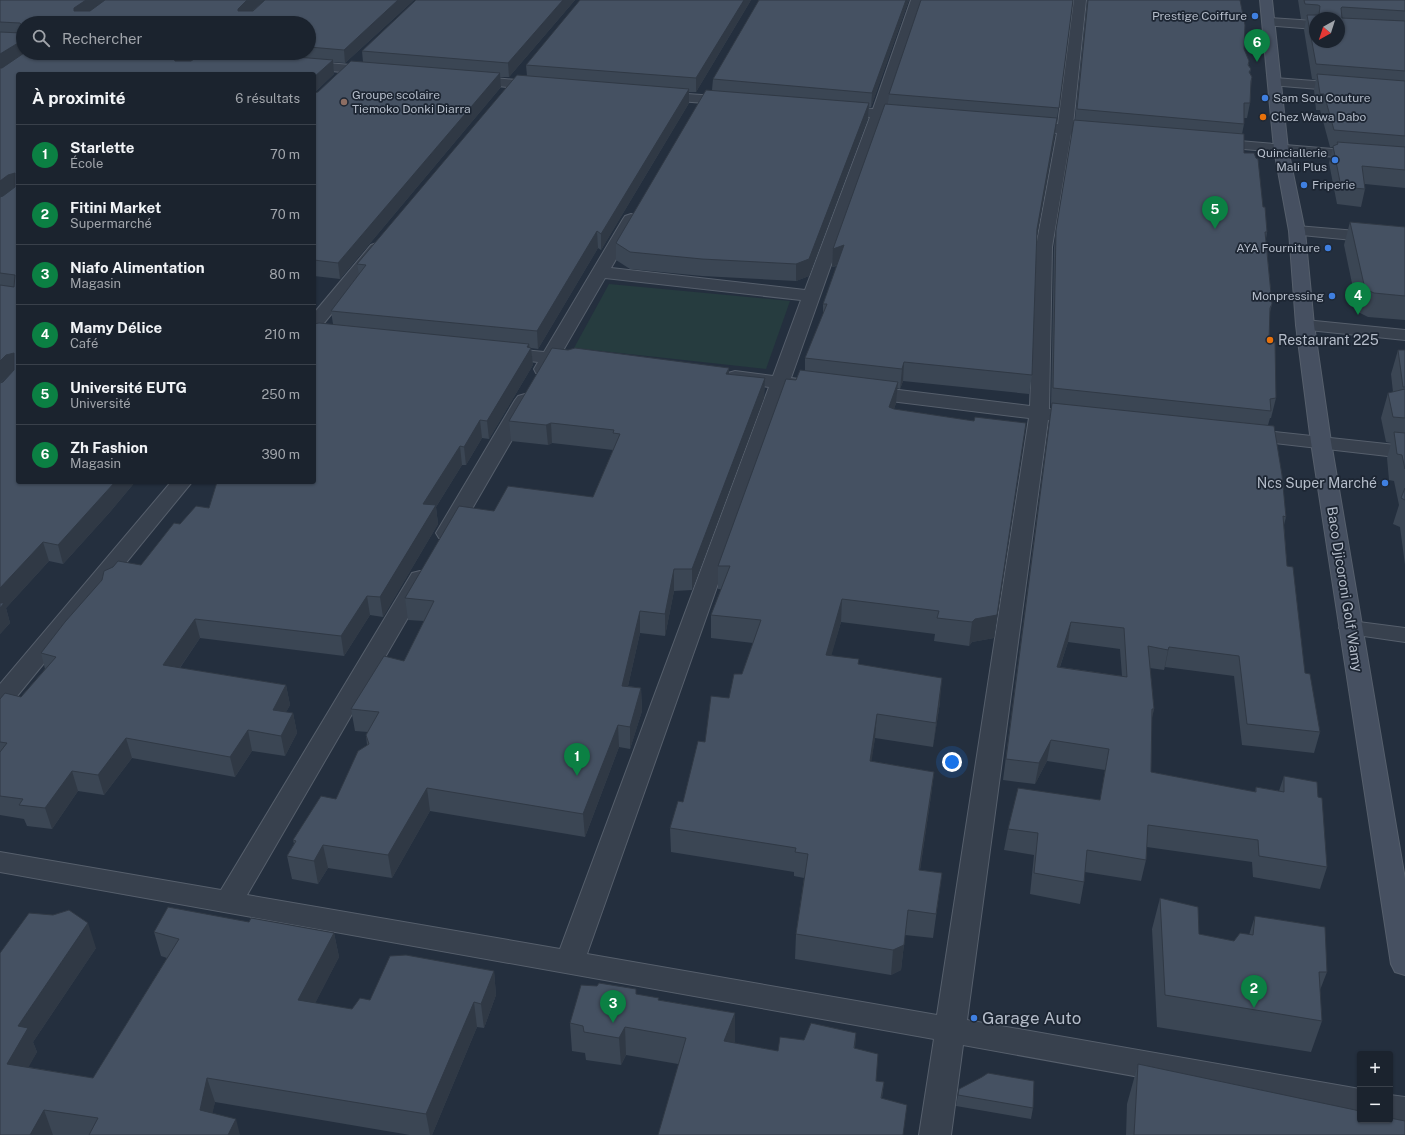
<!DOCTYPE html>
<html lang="fr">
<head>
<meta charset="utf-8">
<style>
	body { margin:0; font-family:"Public Sans",sans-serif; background:#242b36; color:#f1f3f6 }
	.controls { position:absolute; right:12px; bottom:12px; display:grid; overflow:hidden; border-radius:4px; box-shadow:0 1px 3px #0004 }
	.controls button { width:36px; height:36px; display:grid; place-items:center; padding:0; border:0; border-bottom:1px solid #39404a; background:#1b232e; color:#f1f3f6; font:20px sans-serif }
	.compass { position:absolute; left:1309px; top:12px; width:36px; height:36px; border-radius:50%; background:#1b232e; box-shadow:0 1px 3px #0004; rotate:219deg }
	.you { position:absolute; left:952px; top:762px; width:14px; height:14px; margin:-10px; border:3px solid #fff; border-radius:50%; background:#1a73e8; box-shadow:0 0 0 6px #1a73e833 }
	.badge { display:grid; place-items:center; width:26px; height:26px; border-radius:50%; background:#0b8043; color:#fff; font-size:13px; font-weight:700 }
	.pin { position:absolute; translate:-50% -33px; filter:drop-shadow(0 1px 2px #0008) }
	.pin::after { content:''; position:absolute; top:21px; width:14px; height:12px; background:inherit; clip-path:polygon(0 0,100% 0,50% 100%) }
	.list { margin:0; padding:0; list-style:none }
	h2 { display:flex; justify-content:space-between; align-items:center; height:52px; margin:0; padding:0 16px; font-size:17px }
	h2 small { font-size:13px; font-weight:400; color:#a0a4aa }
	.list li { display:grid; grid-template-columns:26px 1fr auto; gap:12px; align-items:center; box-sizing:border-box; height:60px; padding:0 16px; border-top:1px solid #39404a }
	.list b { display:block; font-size:15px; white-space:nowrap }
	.list p { margin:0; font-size:13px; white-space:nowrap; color:#a0a4aa }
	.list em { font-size:13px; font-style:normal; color:#a0a4aa }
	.icon { flex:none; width:22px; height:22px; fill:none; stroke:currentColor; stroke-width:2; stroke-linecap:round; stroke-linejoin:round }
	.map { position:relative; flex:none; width:1405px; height:1135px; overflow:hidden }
	.search { position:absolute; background:#1b232e; box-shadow:0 1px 3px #0004; left:16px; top:16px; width:300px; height:44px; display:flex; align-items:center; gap:10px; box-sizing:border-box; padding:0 14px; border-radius:22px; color:#a0a4aa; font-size:15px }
	.panel { position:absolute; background:#1b232e; box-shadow:0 1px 3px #0004; left:16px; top:72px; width:300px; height:412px; border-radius:4px }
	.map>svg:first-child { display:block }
</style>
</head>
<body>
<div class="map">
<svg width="1405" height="1135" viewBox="0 0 1405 1135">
	<rect width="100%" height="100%" fill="#242f3e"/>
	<path fill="#263c3f" d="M609,284L790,301L766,369L574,348Z"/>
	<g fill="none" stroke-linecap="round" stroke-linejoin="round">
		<defs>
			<g id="street">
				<path d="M911,0H923L886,110L917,113L919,116L917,119L912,120L883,118L791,378L821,382L823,386L821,390L814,392L787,389L587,954L937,1015L1029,418L866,398L859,396L857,392L859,388L866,386L1030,406L1036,247L1057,133L1026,130L1021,129L1019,126L1021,123L1026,122L1058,124L1074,0H1086L1073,125L1108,129L1110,132L1108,135L1103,136L1071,134L1052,247L1049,409L1061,411L1064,415L1061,419L1054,421L1048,420L967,1020L1360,1089V1117L963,1045L951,1135H919L934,1039L0,872V852L221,890L409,578L412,573L420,571L428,573L431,578L247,895L560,949L769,387L728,381L726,377L728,373L735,371L773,376L801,300L605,278L561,354L581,357L584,361L581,365L575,367L555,364L550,373L543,375L536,373L534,369L538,362L496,357L493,353L496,349L502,348L544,352L623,219L625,216L631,214L637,216L639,219L611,268L805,290L870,117L838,114L833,113L831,110L833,107L838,106L873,109Z"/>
				<path d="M1269,18L1315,21V29L1265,25L1263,22L1265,19Z"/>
				<path d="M144,53C172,53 203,49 231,56L233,59L231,62L226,63L150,57L145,56Z"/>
				<path d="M304,61L374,67L379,68L381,71L379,74L374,75L299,68L297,65L299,62Z"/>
				<path d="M472,76L539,82L544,83L546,86L544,89L539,90L467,83L465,80L467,77Z"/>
				<path d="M1275,78L1405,88V96L1270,85L1268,82L1270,79Z"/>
				<path d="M659,92L730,97L735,98L737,101L735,104L730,105L654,99L652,96L654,93Z"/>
				<path d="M1215,139L1405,155V163L1210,146L1208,143L1210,140Z"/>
				<path d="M1297,226L1405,235V245L1291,234L1289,231L1291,228Z"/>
				<path d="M377,243L383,245L385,248L383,251L320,328L314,329V313L371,245Z"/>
				<path d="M1305,320L1405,330V340L1299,329L1296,325L1299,321Z"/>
				<path d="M525,394L532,396L535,400L458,533L455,538L447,539L439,538L436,533L515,400L518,396Z"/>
				<path d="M1246,429L1405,446V458L1239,439L1236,435L1239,431Z"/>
				<path d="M171,482H192L9,706L0,708V684Z"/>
				<path d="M1351,621L1405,628V642L1343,633L1339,628L1343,623Z"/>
				<path d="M1390,1095L1405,1097V1125L1383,1120H1390Z"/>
			</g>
			<path id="secondary" d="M1260,0H1272L1288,149L1305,231L1314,325L1331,442L1405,879V975L1395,972L1391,964L1311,442L1296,325L1289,231L1274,149Z"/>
		</defs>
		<use href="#street" stroke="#565f6c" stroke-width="2"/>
		<use href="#secondary" stroke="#565f6c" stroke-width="2"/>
		<use href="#street" fill="#38414e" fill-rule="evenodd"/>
		<use href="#secondary" fill="#465061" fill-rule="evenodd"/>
	</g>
	<g fill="#3b4654" fill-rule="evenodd">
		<path d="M0,0H264L252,11L265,0H414L345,63L333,62L334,74L315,92H318L363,62L362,51L416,0H575L509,77H500L501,87L340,279L314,276V74L18,482H135L110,512L63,564L49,561L6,608L10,623L0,634ZM23,23H309V53H203L191,61L189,53H23ZM13,372L3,382L1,383L11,373Z"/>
		<path d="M751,0L696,92H689V103L601,250L598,248L538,349L531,348L533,365L489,439L482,438L466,465H462L436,507L438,524L383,617L370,615L344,656L200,638L180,668L286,685L290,705L286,712L293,713L297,733L285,756L252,751L235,777L132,758L104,795L78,791L52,829L27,826L24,819L0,815V699L21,697L45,669L41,653L141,565L180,524L209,508L333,324L331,311L359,275L357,264L527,76L526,65Z"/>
		<path d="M759,0H909L871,107H869L868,118L809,276L796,281L702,276L630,269L616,260V243L712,90L713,79Z"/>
		<path d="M1073,0L1055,134L1037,235L1032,375L1029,394L903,381L900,389L897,388L896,403L894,409L974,421L1026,423L994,638L972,642L969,646L934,641L935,634L841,622L831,655L859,664L940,702L933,747L875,738L871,761L934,772L931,796L920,870L942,873L933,938L905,935L901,970L891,975L795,959L796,934L804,878L794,876V872L671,852L670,828L683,802L705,742L742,674L753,643L711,638V615L721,589H718V566L796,380L805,370V358L823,315V304L837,266L832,267L833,249L888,104L889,94Z"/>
		<path d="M1087,0H1240L1244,49L1249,61V66L1251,69L1250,73L1252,77L1251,86L1250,103L1247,118H1244V124L1242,134L1244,153L1263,207L1267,232L1266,239L1272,304L1270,312L1269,341L1276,398L1271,418H1270L1268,425L1286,517L1284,525L1287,566L1305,673L1320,732L1314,753L1242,745L1234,676L1165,667L1164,670L1150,668L1154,709L1152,718L1151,772L1255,792L1256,787L1279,791L1284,776L1318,797L1327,867L1320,889L1253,877L1252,862L1147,847L1146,860L1141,881L1085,872L1084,882L1080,904L1030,894L1034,855L1004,850L1008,829L1100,800L1105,770L1047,761L1035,784L1003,780L1051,407L1054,247L1056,230L1075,120ZM1068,642L1120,649L1122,676L1060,667Z"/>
		<path d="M1298,0H1405V188L1365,184V189L1361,207L1337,204L1329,163L1333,147H1330L1320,110H1316L1314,90L1316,80L1312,79L1304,30L1306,19H1301Z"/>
		<path d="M1350,222L1405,227V320L1368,317L1358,312L1344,245Z"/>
		<path d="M1398,350H1405V565L1400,527L1393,524L1399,505L1394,481L1389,480L1387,458L1391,443L1386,442L1381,418L1388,393L1393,392L1391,374Z"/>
		<path d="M729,368V374L765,378L764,398L692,590L674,591L665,636L640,633L628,686L641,688L642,711L630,749L619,747L585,837L430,811L392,878L328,868L318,884L292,879L287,856L294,844L293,840L336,799L367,745L366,735L368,732L355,731L351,709L404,661L424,621L408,620L405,598L494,511L593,497L613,450L552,443L548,445L511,441L509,421Z"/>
		<path d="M1160,898L1199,934L1234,941L1249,935L1255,916L1327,972L1320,990L1322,1021L1311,1052L1157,1027L1152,929Z"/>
		<path d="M249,922L334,933L339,957L315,1003L352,1009L370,1000L494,971L496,995L484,1028L477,1027L432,1135H410L215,1102L212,1113L240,1135H0V953L96,948L33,1042L37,1052L28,1067L93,1078L167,958L161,956L154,932Z"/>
		<path d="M636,994L659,1000L735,1013V1041L734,1043L778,1051L804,1040L856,1033L855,1048L876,1081L884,1082L882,1098L678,1064L626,1055L621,1065L586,1060L585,1053L572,1051L570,1023Z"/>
		<path d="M1138,1064L1405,1135H1126L1127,1104Z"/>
		<path d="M959,1089L1033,1108L1031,1119L956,1106Z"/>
	</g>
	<g fill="#303945">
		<path d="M86,0H107L77,22L74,11V8Z"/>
		<path d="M247,0H264L240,22L238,9Z"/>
		<path d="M398,0H414L345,63L344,50Z"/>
		<path d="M563,0H575L509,77L508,63Z"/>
		<path d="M744,0H751L696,92V78Z"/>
		<path d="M906,0H909L871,107L872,93Z"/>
		<path d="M23,40V53H27L0,70V54Z"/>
		<path d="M182,53H189L191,62L177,73L174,59Z"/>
		<path d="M333,60L334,74L314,93V77Z"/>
		<path d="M500,73L501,87L340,279L338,263Z"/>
		<path d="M689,89V103L601,250V234Z"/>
		<path d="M869,103L868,118L809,276L796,281V264Z"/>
		<path d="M1057,118L1055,134L1035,247L1037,229Z"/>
		<path d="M15,173L18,186L0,199V181L8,175Z"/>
		<path d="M597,231L598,248L538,349L537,331Z"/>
		<path d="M844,245L843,263L832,267L833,249Z"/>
		<path d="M529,344L530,351L531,348L533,365L489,439L487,421Z"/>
		<path d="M14,353L18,371L11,373L0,383V361L6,355Z"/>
		<path d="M904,362L903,381L900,389L902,369Z"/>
		<path d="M729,368V387L726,374Z"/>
		<path d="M765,378L764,398L692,590V569Z"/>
		<path d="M898,382L896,403L888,429L889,407Z"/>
		<path d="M480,420L482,438L466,465L464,447Z"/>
		<path d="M551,423L552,443L548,445L546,425Z"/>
		<path d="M1026,423L994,638L972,642L969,646L972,622L975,619Z"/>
		<path d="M460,446L462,465L436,507L438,524L383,617L380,597L423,504Z"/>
		<path d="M115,482H135L110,512L63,564L58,545Z"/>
		<path d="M43,542L49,561L6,608L10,623L0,634V588Z"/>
		<path d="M674,569V591L665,636V614Z"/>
		<path d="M367,596L370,615L344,656L341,636Z"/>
		<path d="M842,599L841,622L825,678L826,655Z"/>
		<path d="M640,611V633L623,708L622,686Z"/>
		<path d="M195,619L200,638L168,685L163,665Z"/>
		<path d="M1071,622L1068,642L1053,687L1057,667Z"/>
		<path d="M1169,647L1165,667L1164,670L1168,650Z"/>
		<path d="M942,678L940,702L933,747L936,723Z"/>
		<path d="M286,685L290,705L277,730L273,710Z"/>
		<path d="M641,688L642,711L630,749V727Z"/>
		<path d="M293,713L297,733L285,756L281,736Z"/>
		<path d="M877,714L875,738L868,785L870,761Z"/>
		<path d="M618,725L619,747L585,837L583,814Z"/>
		<path d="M248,730L252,751L235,777L230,757Z"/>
		<path d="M126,738L132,758L104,795L98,775Z"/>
		<path d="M1051,740L1047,761L1035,784L1039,763Z"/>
		<path d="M72,771L78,791L52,829L45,808Z"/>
		<path d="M934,772L931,796L916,895L919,870Z"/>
		<path d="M427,788L430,811L392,878L388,855Z"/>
		<path d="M323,845L328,868L318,884L314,861Z"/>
		<path d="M88,923L96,948L33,1042L37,1052L17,1088L7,1064L18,1026Z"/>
		<path d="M334,933L339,957L304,1025L298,1000Z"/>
		<path d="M905,935L901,970L891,975L893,950Z"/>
		<path d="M494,971L496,995L484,1028L481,1004Z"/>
		<path d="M474,1002L477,1027L432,1135H430L426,1114Z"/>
		<path d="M735,1013V1041L723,1069L724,1041Z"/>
		<path d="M625,1027L626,1055L621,1065L619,1038Z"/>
		<path d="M207,1078L215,1102L208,1135L200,1110Z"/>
		<path d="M44,1110L53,1135H30Z"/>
		<path d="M236,1119L240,1135H228Z"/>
	</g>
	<g fill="#455162" stroke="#303945" fill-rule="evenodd">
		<path d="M0,0H86L74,8V11H90L105,0H247L238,9V11H253L265,0H398L344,50L309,47V23H23V40L0,54V32L21,33V24L20,23L0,22Z"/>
		<path d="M416,0H563L508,63L362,51Z"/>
		<path d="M580,0H744L696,78L526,65Z"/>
		<path d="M759,0H906L872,93L713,79Z"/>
		<path d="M921,0H1073L1059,108L889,94Z"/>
		<path d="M1088,0H1240L1245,25L1244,49L1249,61L1248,65L1251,69L1249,72L1252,77L1251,81L1250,103H1244V124L1077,109Z"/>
		<path d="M1304,0H1405V11L1342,7L1341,8L1342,18L1405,21V71L1316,64L1307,15H1319L1320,6L1318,5L1305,4ZM1315,18H1339V42H1315Z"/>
		<path d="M24,53H182L174,59L175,61H191L203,53H248L333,60L314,77V74H18V482H115L105,493L58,545L43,542L0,588V383L3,382L14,370V353L6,355L0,361V285L14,287L15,275L0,273V197L3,196L15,187V173L8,175L0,181V68H2Z"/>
		<path d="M351,61L500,73L338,263L314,260V93L318,92Z"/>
		<path d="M1317,74L1405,81V136L1334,130L1324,94H1320Z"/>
		<path d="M517,75L689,89L601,234L597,231L537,331L331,311L366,265L357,264Z"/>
		<path d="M706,90L869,103L809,259L796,264L702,259L630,252L616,243Z"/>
		<path d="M885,104L1057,118L1037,229L1032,375L904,362L902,369L805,358L827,304H823L844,245L833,249Z"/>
		<path d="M1074,120L1244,134V153H1254L1256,158L1258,159L1263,207H1265L1267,232H1265L1272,304L1270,308L1269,341L1275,342L1276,398L1270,399L1271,411L1053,388L1056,230Z"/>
		<path d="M1337,142L1405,147V170L1362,166L1365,189L1341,187L1333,146L1338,144Z"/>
		<path d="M1350,222L1405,227V296L1374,293L1365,289Z"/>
		<path d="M319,323L529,344L527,347L531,348L487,421L480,420L464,447L460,446L423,504L436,505L380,597L367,596L341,636L195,619L163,665L286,685L273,710L293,713L281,736L248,730L230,757L126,738L98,775L72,771L45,808L19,805L23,799L0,796V752L7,743L0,742V699L5,693L21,697L56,657L41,653L65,622L102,580L104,571L113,567L118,561L141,565L174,523L180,524L196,506L209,508L217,482H314V324Z"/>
		<path d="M552,348L568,350L575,348L729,368L726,374L765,378L692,569H674L665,614L640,611L622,686L641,688L630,727L618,725L583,814L427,788L388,855L323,845L314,861L287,856L296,841L293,840L321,796L336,799L358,751L369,744L366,735L379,712L351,709L384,656L404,661L434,601L405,598L459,506L494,511L508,486L593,497L620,434L613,433L614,430L551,423L546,425L509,421Z"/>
		<path d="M1398,350H1405V387H1403Z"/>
		<path d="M800,370L898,382L889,407L894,409L974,421L975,417L1026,423L997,615L975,619L972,622L937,618L939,611L842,599L826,655L859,659L858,664L942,678L936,723L877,714L870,761L934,772L919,870L942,873L936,914L908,910L904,945L893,950L796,934L808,854L795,852L796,848L670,828L678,801L683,802L698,741L705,742L711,696L729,698L734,674H742L761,620L711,615L730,566H718L786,379L796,380Z"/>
		<path d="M1405,389V418L1393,417L1388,393Z"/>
		<path d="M1052,403L1274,426L1282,475L1286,517L1283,516L1287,566L1293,567L1305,673L1310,674L1320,732L1247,724L1239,656L1169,647L1168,650L1148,646L1154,709H1152L1151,772L1256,792V787L1284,792V776L1317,782L1318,797L1322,798L1327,867L1259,856L1258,840L1148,825L1146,860L1087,850L1084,882L1034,873L1038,833L1008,829L1018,788L1100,800L1109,749L1051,740L1039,763L1006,759ZM1071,622L1124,628L1127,677L1057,667Z"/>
		<path d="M1394,432L1405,433V469L1402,455L1397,454Z"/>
		<path d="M1405,488V500L1401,498Z"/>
		<path d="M0,603H4L0,608Z"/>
		<path d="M1160,898L1198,907L1199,934L1234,941L1240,933L1253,935L1255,916L1325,927L1327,972H1319L1322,1021L1165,995Z"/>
		<path d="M168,907L249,922L251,918L334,933L298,1000L352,1009L360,998L370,1000L390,956L406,955L494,971L481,1004L474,1002L426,1114L207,1078L200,1110L236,1119L228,1135H89L98,1118L44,1110L30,1135H0V953L29,913L53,915L69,910L88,923L18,1026L28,1028L7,1064L93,1078L179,939L154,932Z"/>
		<path d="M599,983L636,989V994L659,998L658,1000L735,1013L724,1041L778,1051L780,1037L804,1040L811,1023L856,1033L854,1048L878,1054L876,1081L884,1082L881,1098L907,1105L903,1135H658L686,1038L625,1027L619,1038L584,1032L583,1026L570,1023L581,985L597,986Z"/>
		<path d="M1138,1064L1360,1111V1120H1390V1118L1405,1121V1135H1134Z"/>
		<path d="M988,1073L1034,1081L1033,1108L958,1095L959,1089L982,1077Z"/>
	</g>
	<g fill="#3f7fe0" stroke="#1d2633" stroke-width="1.5">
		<circle cx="1255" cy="16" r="4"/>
		<circle cx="1265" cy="98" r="4"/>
		<circle cx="1335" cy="160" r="4"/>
		<circle cx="1304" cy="185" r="4"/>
		<circle cx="1328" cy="248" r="4"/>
		<circle cx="1332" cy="296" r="4"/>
		<circle cx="1385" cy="483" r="4"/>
		<circle cx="974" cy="1018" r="4"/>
	</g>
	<circle fill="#8d6e63" stroke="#1d2633" stroke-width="1.5" cx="344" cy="102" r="4"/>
	<g fill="#e8710a" stroke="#1d2633" stroke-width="1.5">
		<circle cx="1263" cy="117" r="4"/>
		<circle cx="1270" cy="340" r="4"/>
	</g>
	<g text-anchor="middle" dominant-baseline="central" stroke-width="3.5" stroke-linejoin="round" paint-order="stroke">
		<g font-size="12" fill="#b4bcc9" stroke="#1d2633" text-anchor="end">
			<text x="1247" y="16">Prestige Coiffure</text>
			<text x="352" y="95" text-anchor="start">Groupe scolaire<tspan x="352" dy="14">Tiemoko Donki Diarra</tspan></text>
			<text x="1273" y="98" text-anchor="start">Sam Sou Couture</text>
			<text x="1271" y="117" text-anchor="start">Chez Wawa Dabo</text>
			<text x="1327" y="153">Quinciallerie<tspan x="1327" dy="14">Mali Plus</tspan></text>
			<text x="1312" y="185" text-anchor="start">Friperie</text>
			<text x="1320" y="248">AYA Fourniture</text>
			<text x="1324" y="296">Monpressing</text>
		</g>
		<g font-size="14" fill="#b4bcc9" stroke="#1d2633" text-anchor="start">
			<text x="1278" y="340">Restaurant 225</text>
			<text x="1377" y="483" text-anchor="end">Ncs Super Marché</text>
		</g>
		<g font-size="14" fill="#b4bcc9" stroke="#1d2633">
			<text transform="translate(1345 589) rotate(81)">Baco Djicoroni Golf Wamy</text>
		</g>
		<g font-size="17" fill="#b4bcc9" stroke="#1d2633" text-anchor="start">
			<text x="982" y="1018">Garage Auto</text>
		</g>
	</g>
</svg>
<div class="controls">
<button>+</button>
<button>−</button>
</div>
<svg class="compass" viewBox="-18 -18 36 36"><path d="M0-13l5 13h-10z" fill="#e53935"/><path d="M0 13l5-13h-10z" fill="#a0a4aa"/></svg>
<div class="you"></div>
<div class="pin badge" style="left:577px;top:776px">1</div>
<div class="pin badge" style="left:1254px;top:1008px">2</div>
<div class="pin badge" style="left:613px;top:1023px">3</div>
<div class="pin badge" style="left:1358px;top:315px">4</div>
<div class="pin badge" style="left:1215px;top:229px">5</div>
<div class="pin badge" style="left:1257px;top:62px">6</div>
<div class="search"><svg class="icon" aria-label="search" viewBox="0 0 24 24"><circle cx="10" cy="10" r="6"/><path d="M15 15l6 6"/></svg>Rechercher</div>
<section class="panel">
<h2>À proximité<small>6 résultats</small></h2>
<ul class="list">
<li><span class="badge">1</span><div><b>Starlette</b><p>École</p></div><em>70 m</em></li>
<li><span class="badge">2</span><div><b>Fitini Market</b><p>Supermarché</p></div><em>70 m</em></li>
<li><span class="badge">3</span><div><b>Niafo Alimentation</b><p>Magasin</p></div><em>80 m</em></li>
<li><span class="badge">4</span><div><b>Mamy Délice</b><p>Café</p></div><em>210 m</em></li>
<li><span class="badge">5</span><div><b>Université EUTG</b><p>Université</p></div><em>250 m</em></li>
<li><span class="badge">6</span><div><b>Zh Fashion</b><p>Magasin</p></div><em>390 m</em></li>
</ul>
</section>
</div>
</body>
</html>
